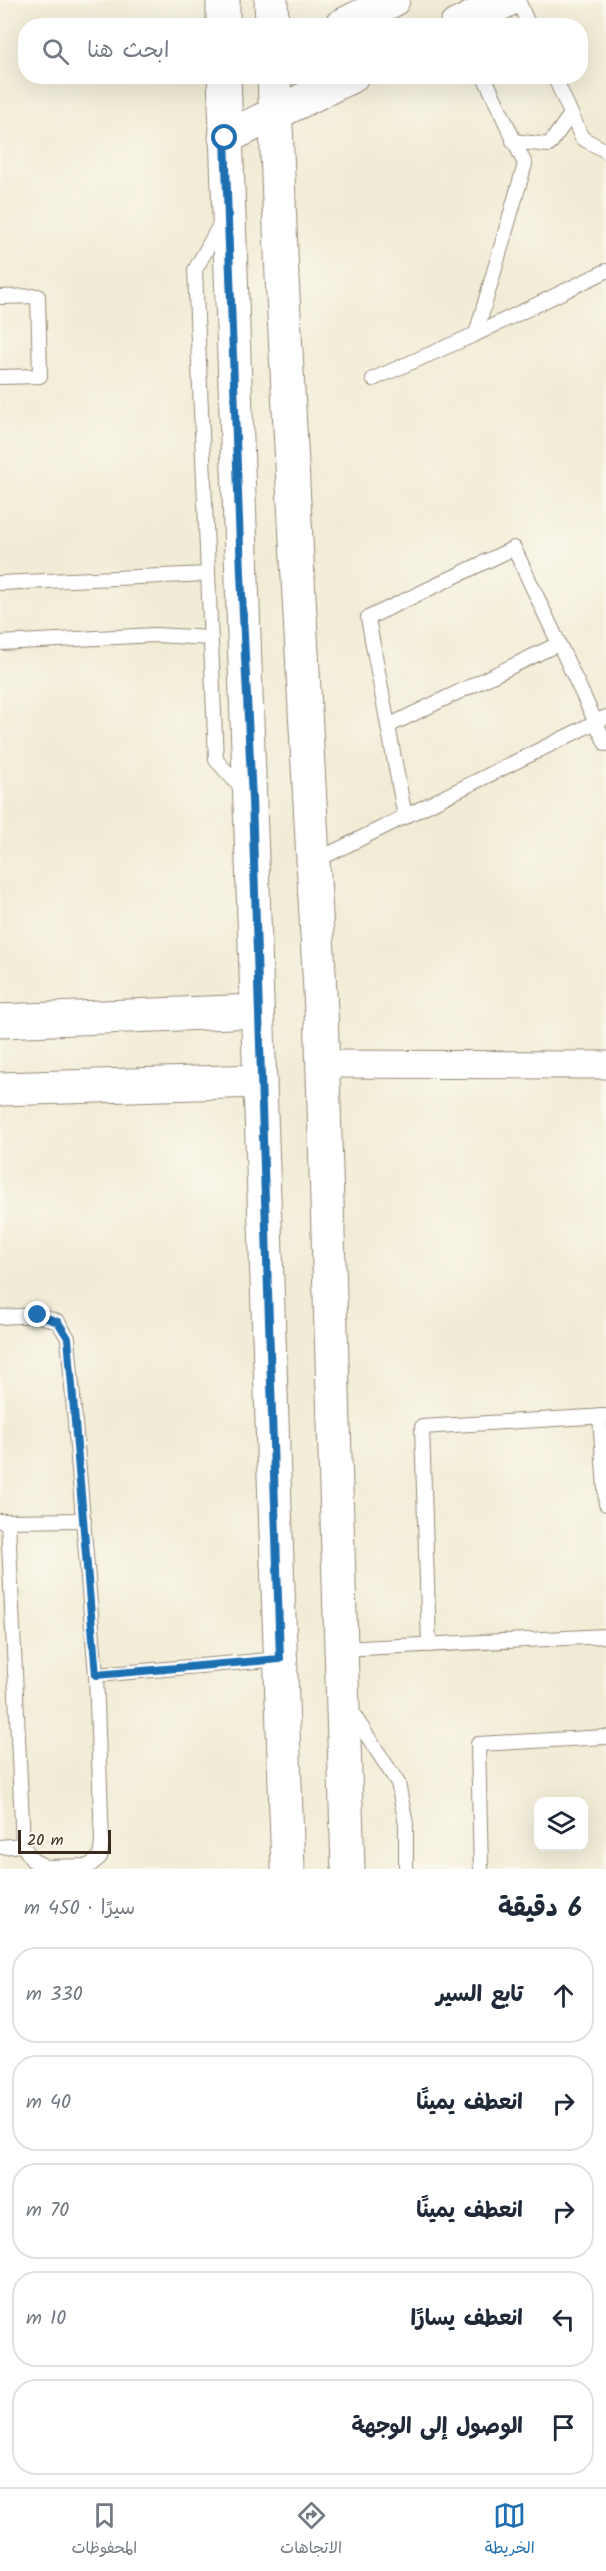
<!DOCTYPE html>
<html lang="ar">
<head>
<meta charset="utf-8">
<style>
	body { margin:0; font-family:Kalam,"Playpen Sans Arabic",sans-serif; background:#f2f2f3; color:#1f2937; direction:rtl }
	.controls { position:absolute; right:18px; bottom:18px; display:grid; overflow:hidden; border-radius:12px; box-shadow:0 6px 24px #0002 }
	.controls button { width:54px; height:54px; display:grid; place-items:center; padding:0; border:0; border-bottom:2px solid #e0e1e3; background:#fff; color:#1f2937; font:30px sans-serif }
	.scale { position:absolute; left:18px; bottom:15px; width:93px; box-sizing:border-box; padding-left:6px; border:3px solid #3b2a1e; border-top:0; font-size:16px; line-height:21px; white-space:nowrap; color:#3b2a1e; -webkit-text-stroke:4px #fbf7ec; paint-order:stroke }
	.stop { position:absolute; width:18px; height:18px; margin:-14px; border:4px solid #1f6fb2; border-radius:50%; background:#fff }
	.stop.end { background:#1f6fb2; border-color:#fff; box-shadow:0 2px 6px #0008 }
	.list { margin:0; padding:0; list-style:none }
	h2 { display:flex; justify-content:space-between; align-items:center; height:78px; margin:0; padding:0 24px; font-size:26px }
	h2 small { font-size:20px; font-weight:400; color:#747a83 }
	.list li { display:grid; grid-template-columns:39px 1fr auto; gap:18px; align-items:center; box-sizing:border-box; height:96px; margin:0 12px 12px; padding:0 12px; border:2px solid #e0e1e3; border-radius:24px }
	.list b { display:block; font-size:22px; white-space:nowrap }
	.list em { font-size:20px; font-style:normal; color:#747a83 }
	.icon { flex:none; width:33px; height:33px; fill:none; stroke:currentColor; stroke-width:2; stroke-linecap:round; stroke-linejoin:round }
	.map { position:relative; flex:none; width:606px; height:1869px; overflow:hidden; direction:ltr }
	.search { position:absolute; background:#fff; box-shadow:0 6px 24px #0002; left:18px; right:18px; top:18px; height:66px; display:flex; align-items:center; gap:15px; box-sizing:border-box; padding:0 21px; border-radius:24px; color:#747a83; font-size:22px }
	.sheet { height:618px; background:#fff }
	nav { display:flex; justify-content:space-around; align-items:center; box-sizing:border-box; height:84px; border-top:2px solid #e0e1e3; background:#fff; font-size:16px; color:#747a83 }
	nav a { display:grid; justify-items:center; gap:3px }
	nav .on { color:#1f6fb2 }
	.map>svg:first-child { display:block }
</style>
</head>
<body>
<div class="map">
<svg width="606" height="1869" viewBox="0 0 606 1869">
	<rect width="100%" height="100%" fill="#fbf7ec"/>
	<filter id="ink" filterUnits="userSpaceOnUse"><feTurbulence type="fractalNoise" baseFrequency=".0167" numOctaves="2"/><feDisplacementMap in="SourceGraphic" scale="12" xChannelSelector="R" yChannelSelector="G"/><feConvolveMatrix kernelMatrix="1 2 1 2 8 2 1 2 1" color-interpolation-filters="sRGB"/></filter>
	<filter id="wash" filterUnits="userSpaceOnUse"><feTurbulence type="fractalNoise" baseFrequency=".008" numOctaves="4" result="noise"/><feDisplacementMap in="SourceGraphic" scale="24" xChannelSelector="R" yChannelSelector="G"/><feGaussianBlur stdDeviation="1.35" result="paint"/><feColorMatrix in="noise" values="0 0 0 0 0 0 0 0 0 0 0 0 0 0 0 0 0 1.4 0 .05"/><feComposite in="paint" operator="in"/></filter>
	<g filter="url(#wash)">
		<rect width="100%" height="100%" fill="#f1ecd5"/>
	</g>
	<g filter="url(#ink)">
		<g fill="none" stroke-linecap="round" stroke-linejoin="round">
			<defs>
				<g id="lane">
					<path d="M518,0L529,26"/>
					<path d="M554,76L582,138L606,151"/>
					<path d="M513,141L549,145L571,114"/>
					<path d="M222,221L195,270L216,760L245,792"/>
					<path d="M0,297L38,296L40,376L0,377"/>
					<path d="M476,334L606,271"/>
					<path d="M373,379L476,334L525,164L484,76"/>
					<path d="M0,583L208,574"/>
					<path d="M0,643L155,635L211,638"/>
					<path d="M388,726L558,644"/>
					<path d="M405,817L368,618L514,548L606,744"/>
					<path d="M315,861L606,717"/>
					<path d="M0,1317L37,1315L58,1322L68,1338L96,1675L102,1843L100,1857L89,1866L46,1867L32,1860L23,1845L8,1521"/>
					<path d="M600,1416L606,1504"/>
					<path d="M0,1521L84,1520"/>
					<path d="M429,1645L422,1427L606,1416"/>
					<path d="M341,1649L606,1636"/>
					<path d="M96,1675L280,1659"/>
					<path d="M351,1711L398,1783L406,1824V1869"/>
					<path d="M0,1847L23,1845"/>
					<path d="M481,1869L478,1744L606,1737"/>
				</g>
				<path id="street" d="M322,1064L606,1065"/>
				<g id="secondary">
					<path d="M223,0V26"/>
					<path d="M271,0L272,26"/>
					<path d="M341,26L393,0"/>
					<path d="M456,26L508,0"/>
					<path d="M224,76L288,1869"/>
					<path d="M274,76L282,277L321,1010L348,1869"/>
					<path d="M225,138L352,76"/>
					<path d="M0,1021L257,1011"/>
					<path d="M0,1089L260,1081"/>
				</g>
			</defs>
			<use href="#lane" stroke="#968b7a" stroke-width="16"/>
			<use href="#street" stroke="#968b7a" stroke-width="29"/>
			<use href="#secondary" stroke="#968b7a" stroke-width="35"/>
			<use href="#lane" stroke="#fff" stroke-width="14"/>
			<use href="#street" stroke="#fff" stroke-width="27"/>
			<use href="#secondary" stroke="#fff" stroke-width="33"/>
		</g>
	</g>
	<g fill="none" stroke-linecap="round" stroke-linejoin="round" filter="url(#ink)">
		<path stroke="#1f6fb2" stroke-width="8" d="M38,1315L58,1322L68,1338L96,1675L280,1659L252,800L241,574L225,138"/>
	</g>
</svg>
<div class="controls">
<button><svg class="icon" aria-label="layers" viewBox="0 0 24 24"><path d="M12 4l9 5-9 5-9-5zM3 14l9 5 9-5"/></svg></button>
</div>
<div class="scale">20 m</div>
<div class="stop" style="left:225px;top:138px"></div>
<div class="stop end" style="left:38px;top:1315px"></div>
<div class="search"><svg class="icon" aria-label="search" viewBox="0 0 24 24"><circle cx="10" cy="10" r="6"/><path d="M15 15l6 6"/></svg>ابحث هنا</div>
</div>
<section class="sheet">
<h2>6 دقيقة<small>سيرًا · 450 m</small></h2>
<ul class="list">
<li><svg class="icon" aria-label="ahead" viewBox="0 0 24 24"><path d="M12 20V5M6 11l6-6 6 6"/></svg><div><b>تابع السير</b></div><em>330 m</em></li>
<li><svg class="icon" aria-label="right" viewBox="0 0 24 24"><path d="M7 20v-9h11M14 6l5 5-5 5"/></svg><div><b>انعطف يمينًا</b></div><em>40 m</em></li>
<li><svg class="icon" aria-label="right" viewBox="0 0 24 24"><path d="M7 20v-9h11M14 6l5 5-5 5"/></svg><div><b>انعطف يمينًا</b></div><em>70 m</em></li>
<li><svg class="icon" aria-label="left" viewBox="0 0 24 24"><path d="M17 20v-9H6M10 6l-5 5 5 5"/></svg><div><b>انعطف يسارًا</b></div><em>10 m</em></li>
<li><svg class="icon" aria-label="arrive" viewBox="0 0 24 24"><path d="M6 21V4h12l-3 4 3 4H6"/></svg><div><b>الوصول إلى الوجهة</b></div></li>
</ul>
</section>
<nav>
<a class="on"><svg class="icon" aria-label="map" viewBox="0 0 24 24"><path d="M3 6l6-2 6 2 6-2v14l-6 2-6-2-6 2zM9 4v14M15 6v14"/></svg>الخريطة</a>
<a><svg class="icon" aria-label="directions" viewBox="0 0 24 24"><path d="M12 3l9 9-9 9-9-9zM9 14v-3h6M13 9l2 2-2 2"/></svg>الاتجاهات</a>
<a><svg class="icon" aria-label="saved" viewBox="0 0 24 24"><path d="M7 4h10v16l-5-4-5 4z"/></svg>المحفوظات</a>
</nav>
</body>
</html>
